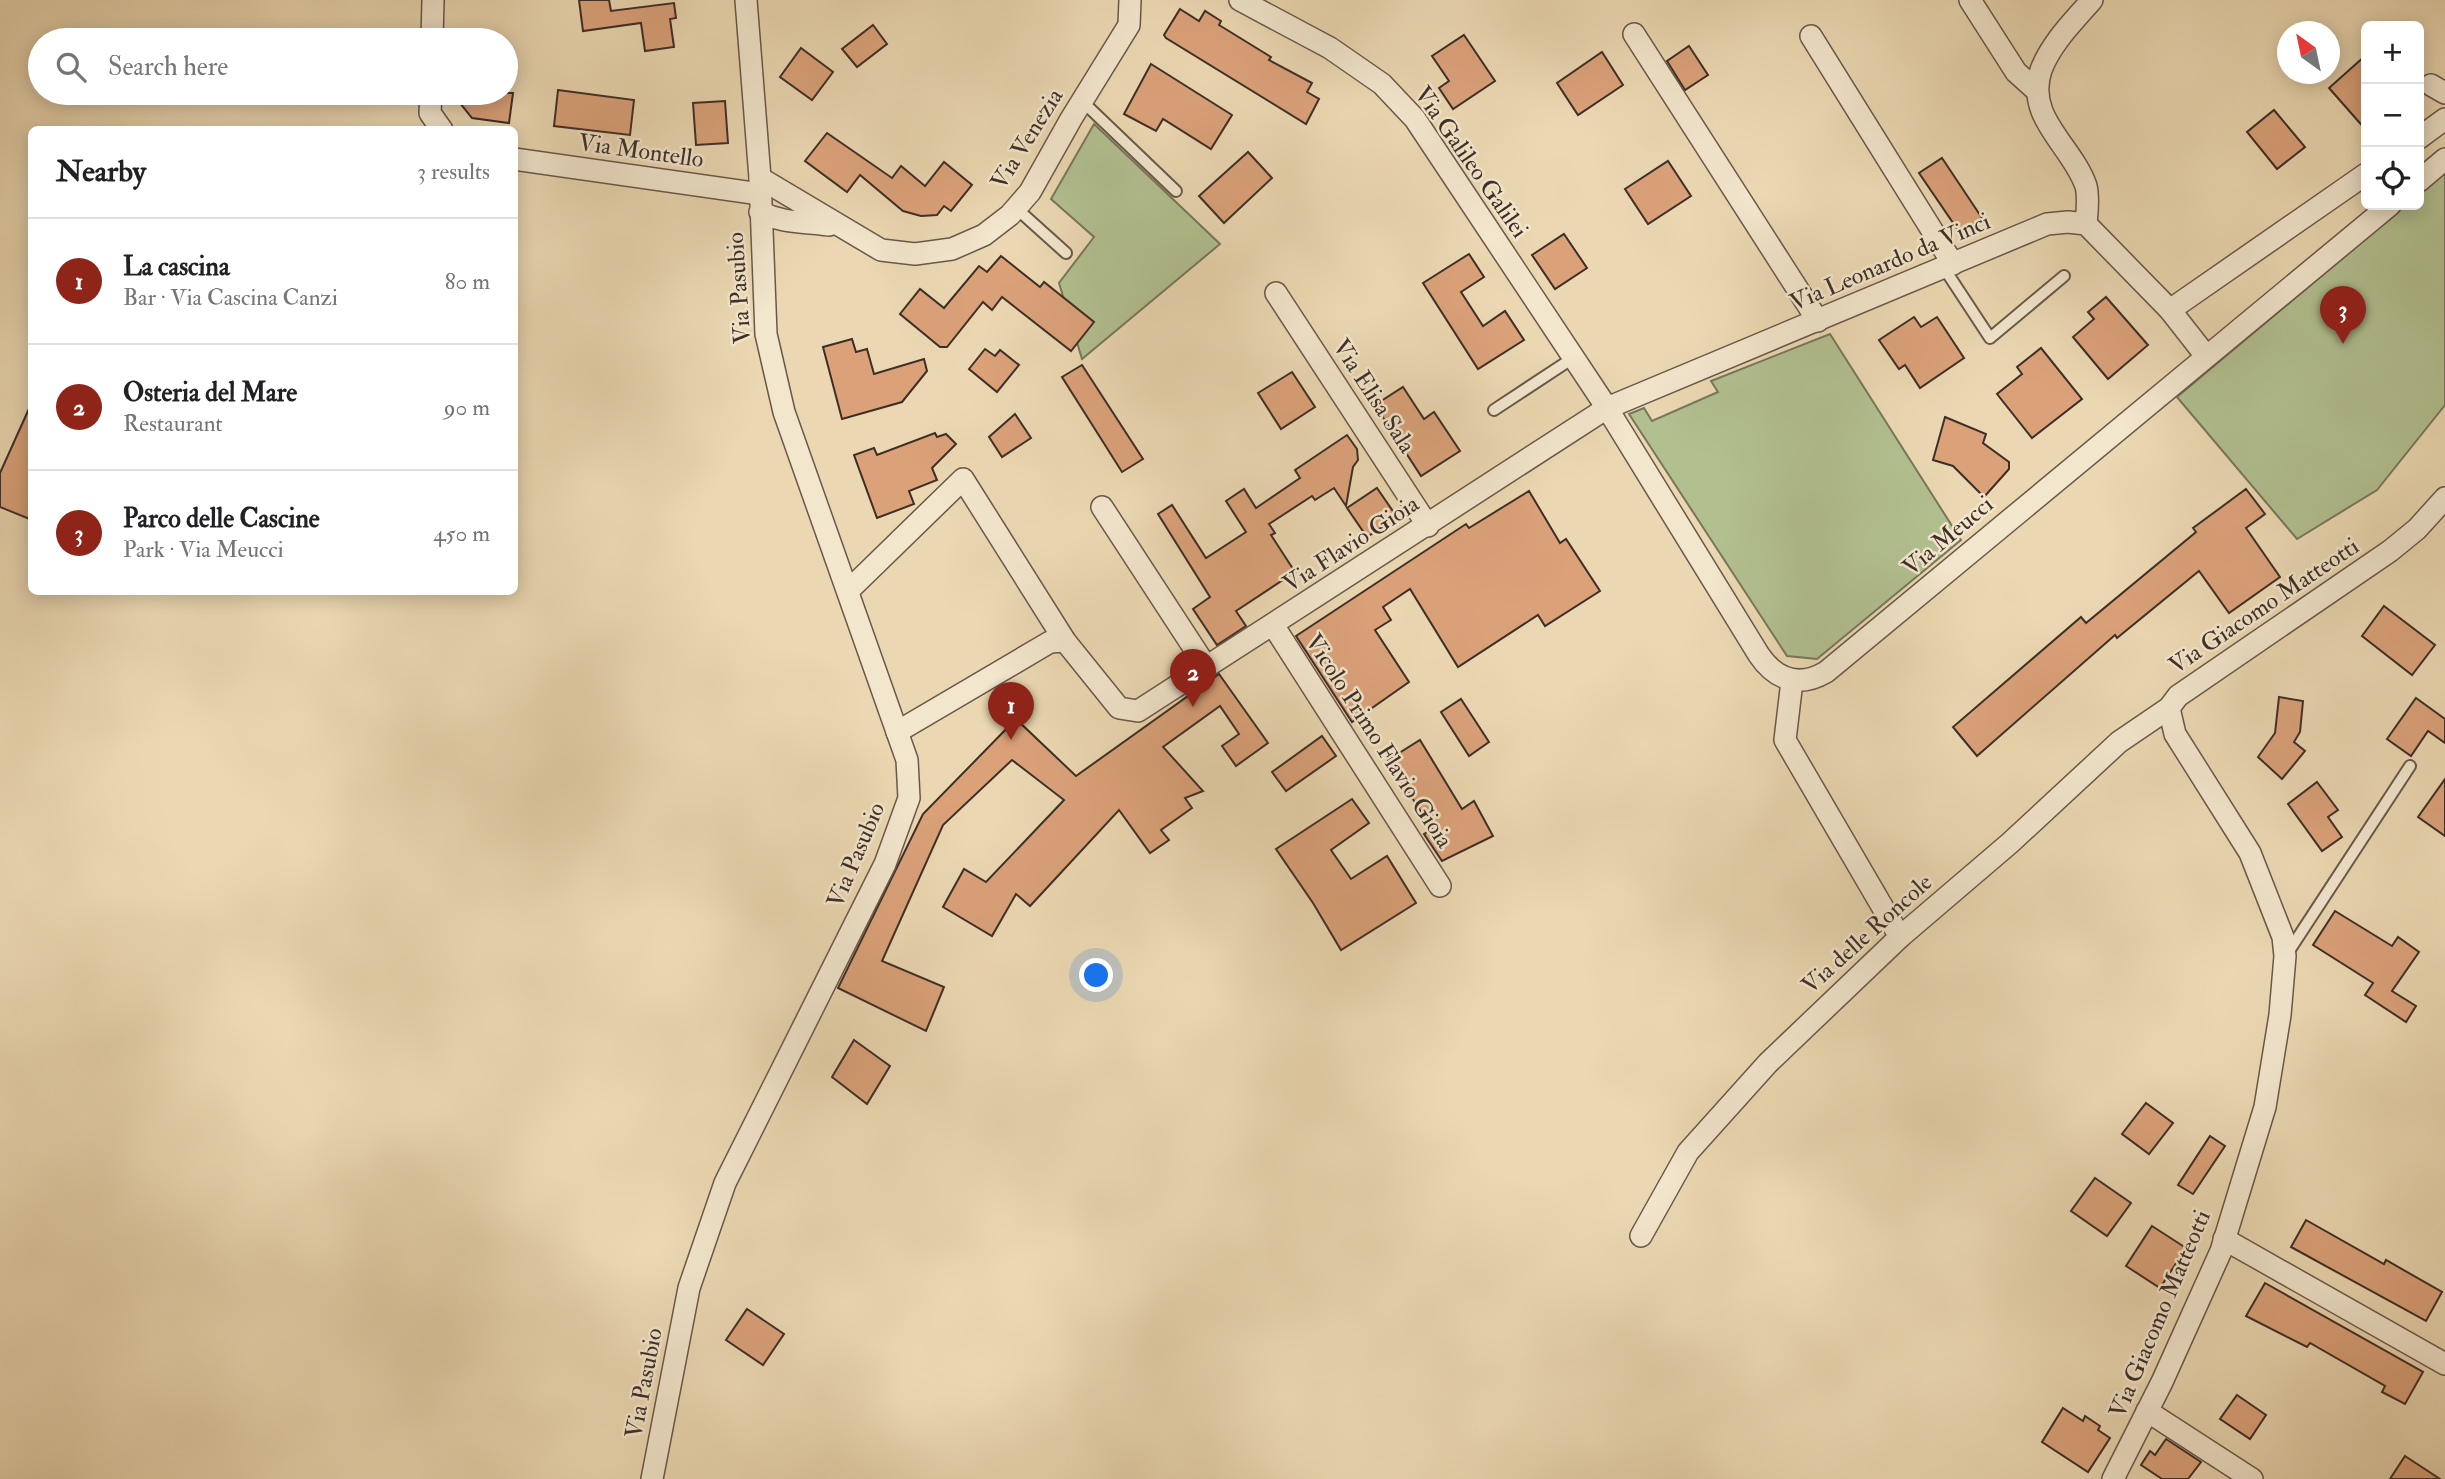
<!DOCTYPE html>
<html lang="en">
<head>
<meta charset="utf-8">
<style>
	body { margin:0; font-family:"IM FELL Double Pica",serif; background:#f6f6f6; color:#202124 }
	.controls { position:absolute; right:21px; top:21px; display:grid; overflow:hidden; border-radius:10px; box-shadow:0 4px 18px #0003 }
	.controls button { width:63px; height:63px; display:grid; place-items:center; padding:0; border:0; border-bottom:2px solid #e0e0e0; background:#fff; color:#202124; font:35px sans-serif }
	.compass { position:absolute; left:2277px; top:21px; width:63px; height:63px; border-radius:50%; background:#fff; box-shadow:0 4px 18px #0003; rotate:327deg }
	.you { position:absolute; left:1097px; top:976px; width:24px; height:24px; margin:-18px; border:5px solid #fff; border-radius:50%; background:#1a73e8; box-shadow:0 0 0 10px #1a73e833 }
	.badge { display:grid; place-items:center; width:46px; height:46px; border-radius:50%; background:#8f2418; color:#fff; font-size:23px; font-weight:700 }
	.pin { position:absolute; translate:-50% -58px; filter:drop-shadow(0 2px 4px #0008) }
	.pin::after { content:''; position:absolute; top:37px; width:24px; height:21px; background:inherit; clip-path:polygon(0 0,100% 0,50% 100%) }
	.list { margin:0; padding:0; list-style:none }
	h2 { display:flex; justify-content:space-between; align-items:center; height:91px; margin:0; padding:0 28px; font-size:30px }
	h2 small { font-size:23px; font-weight:400; color:#757577 }
	.list li { display:grid; grid-template-columns:46px 1fr auto; gap:21px; align-items:center; box-sizing:border-box; height:126px; padding:0 28px; border-top:2px solid #e0e0e0 }
	.list b { display:block; font-size:26px; white-space:nowrap }
	.list p { margin:0; font-size:23px; white-space:nowrap; color:#757577 }
	.list em { font-size:23px; font-style:normal; color:#757577 }
	.icon { flex:none; width:38px; height:38px; fill:none; stroke:currentColor; stroke-width:2; stroke-linecap:round; stroke-linejoin:round }
	.map { position:relative; flex:none; width:2445px; height:1479px; overflow:hidden }
	.search { position:absolute; background:#fff; box-shadow:0 4px 18px #0003; left:28px; top:28px; width:490px; height:77px; display:flex; align-items:center; gap:18px; box-sizing:border-box; padding:0 24px; border-radius:38px; color:#757577; font-size:26px }
	.panel { position:absolute; background:#fff; box-shadow:0 4px 18px #0003; left:28px; top:126px; width:490px; height:469px; border-radius:10px }
	.map>svg:first-child { display:block }
</style>
</head>
<body>
<div class="map">
<svg width="2445" height="1479" viewBox="0 0 2445 1479">
	<rect width="100%" height="100%" fill="#ebd8b2"/>
	<filter id="stains"><feTurbulence type="fractalNoise" baseFrequency=".00286" numOctaves="4"/><feColorMatrix values="0 0 0 0 .2 0 0 0 0 .09 0 0 0 0 .02 0 0 0 .5 -.17"/></filter>
	<radialGradient id="worn" r=".72"><stop offset=".6" stop-color="#630" stop-opacity="0"/><stop offset="1" stop-color="#630" stop-opacity=".3"/></radialGradient>
	<g fill="#b2c090" stroke="#78775c" stroke-width="2">
		<path d="M1094,124L1220,244L1082,359L1059,283L1094,237L1051,199Z"/>
		<path d="M2445,171V405L2377,490L2297,539L2177,397L2406,205H2419V194Z"/>
		<path d="M1830,334L1961,540L1817,659L1787,656L1629,414L1644,408L1652,421L1718,392L1711,381Z"/>
	</g>
	<g fill="#dba27a" stroke="#3e2e27" stroke-width="2">
		<path d="M579,0H609L611,11L674,3L676,18L670,19L674,47L645,51L641,23L583,31Z"/>
		<path d="M1180,9L1199,21L1205,11L1221,21L1219,25L1271,57L1269,60L1312,83L1307,92L1319,99L1306,124L1166,38L1164,35Z"/>
		<path d="M873,25L887,44L857,67L842,49Z"/>
		<path d="M1464,35L1495,81L1453,109L1439,88L1449,81L1432,56Z"/>
		<path d="M1689,46L1708,75L1685,90L1667,61Z"/>
		<path d="M801,48L833,72L812,100L780,77Z"/>
		<path d="M1602,52L1623,85L1578,115L1557,83Z"/>
		<path d="M2366,55V130L2329,88Z"/>
		<path d="M1151,64L1232,115L1211,149L1163,119L1156,131L1124,114Z"/>
		<path d="M558,90L634,100L630,135L554,126Z"/>
		<path d="M452,93H513L509,123L472,118Z"/>
		<path d="M725,101L728,143L696,145L693,103Z"/>
		<path d="M2274,110L2305,147L2277,169L2247,132Z"/>
		<path d="M827,133L892,178L901,166L925,186L944,162L972,185L951,211L944,206L937,215L921,216L903,211L860,175L847,192L805,161Z"/>
		<path d="M1248,152L1272,178L1224,223L1199,196Z"/>
		<path d="M1942,158L1982,218L1960,233L1919,173Z"/>
		<path d="M1668,161L1691,196L1648,224L1625,189Z"/>
		<path d="M1564,234L1587,268L1555,289L1532,255Z"/>
		<path d="M1469,254L1484,277L1461,292L1483,326L1505,311L1524,340L1478,369L1423,283Z"/>
		<path d="M1001,256L1040,287L1044,282L1094,322L1071,351L1002,297L992,310L983,302L947,347H940L900,314L920,289L944,308L979,266L987,272Z"/>
		<path d="M2106,297L2148,345L2108,379L2073,337L2094,319L2088,312Z"/>
		<path d="M1914,317L1921,327L1937,317L1964,358L1920,388L1905,365L1899,369L1879,340Z"/>
		<path d="M852,339L856,352L867,349L874,374L924,359L927,371L902,402L842,419L823,347Z"/>
		<path d="M2041,348L2082,399L2032,438L1997,394L2022,374L2017,367Z"/>
		<path d="M985,349L995,356L1000,350L1019,365L997,392L969,369Z"/>
		<path d="M1082,365L1143,459L1122,472L1062,377Z"/>
		<path d="M1292,372L1315,407L1281,429L1258,393Z"/>
		<path d="M1403,387L1424,419L1434,412L1460,451L1421,476L1375,405Z"/>
		<path d="M32,402V520L0,507V473Z"/>
		<path d="M1015,414L1031,438L1002,457L989,437Z"/>
		<path d="M1945,417L1986,434L1983,443L2009,462V469L1984,497L1953,466L1933,460Z"/>
		<path d="M935,433L937,437L946,434L956,444L932,468L937,480L909,491L914,504L877,518L854,455L874,448L877,455Z"/>
		<path d="M1347,435L1357,449L1358,460L1353,467L1346,506L1334,488L1315,500L1312,496L1269,524L1275,533L1271,535L1295,572L1236,611L1246,626L1217,645L1193,609L1210,597L1158,514L1172,505L1206,558L1246,532L1226,501L1244,489L1256,508L1300,478L1295,470Z"/>
		<path d="M1377,488L1397,517L1367,537L1347,508Z"/>
		<path d="M2246,489L2265,514L2246,528L2280,577L2229,613L2199,571L2117,638L2115,635L1977,756L1953,727L2081,617L2086,623L2196,532L2193,528Z"/>
		<path d="M1529,491L1560,543L1566,539L1600,591L1545,626L1538,615L1458,667L1410,589L1383,607L1391,620L1375,630L1409,682L1352,722L1296,636L1466,524L1469,528Z"/>
		<path d="M2384,606L2435,645L2412,675L2362,636Z"/>
		<path d="M1219,674L1268,743L1236,766L1222,746L1239,734L1220,706L1163,747L1203,791L1185,798L1192,808L1161,830L1169,840L1150,853L1119,810L1030,906L1016,894L992,936L943,907L964,869L986,882L1064,800L1012,760L943,825L882,961L944,987L926,1031L838,988L923,814L1016,719L1076,776Z"/>
		<path d="M2279,697L2303,701L2300,732L2294,742L2305,751L2282,779L2258,757L2275,733Z"/>
		<path d="M2416,698L2445,719V743L2428,731L2411,756L2387,739Z"/>
		<path d="M1461,699L1489,742L1469,756L1441,712Z"/>
		<path d="M1322,736L1336,756L1286,791L1272,772Z"/>
		<path d="M1420,740L1462,809L1474,801L1493,836L1442,861L1424,834L1432,829L1388,760Z"/>
		<path d="M2445,779V836L2418,817Z"/>
		<path d="M2317,782L2338,810L2328,817L2342,837L2322,851L2288,804Z"/>
		<path d="M1352,799L1369,823L1331,850L1351,879L1387,856L1416,903L1341,950L1313,903L1276,849Z"/>
		<path d="M2335,911L2392,946L2398,937L2419,952L2392,991L2416,1006L2406,1022L2365,995L2373,983L2313,945Z"/>
		<path d="M854,1040L890,1066L867,1104L832,1077Z"/>
		<path d="M2146,1103L2173,1123L2149,1154L2122,1134Z"/>
		<path d="M2210,1136L2225,1146L2193,1194L2178,1185Z"/>
		<path d="M2095,1178L2131,1203L2107,1236L2071,1211Z"/>
		<path d="M2306,1220L2384,1264L2386,1260L2442,1292L2426,1321L2291,1247Z"/>
		<path d="M2152,1226L2186,1248L2160,1288L2126,1266Z"/>
		<path d="M2265,1283L2423,1372L2405,1404L2382,1392L2385,1386L2310,1343L2307,1347L2246,1316Z"/>
		<path d="M747,1309L784,1334L763,1365L726,1340Z"/>
		<path d="M2237,1395L2266,1415L2250,1439L2220,1419Z"/>
		<path d="M2063,1408L2083,1421L2085,1416L2100,1426L2098,1430L2110,1438L2088,1472L2042,1442Z"/>
		<path d="M2166,1439L2201,1462L2188,1479H2162L2141,1465L2150,1451L2155,1455Z"/>
		<path d="M2405,1456L2440,1479H2390Z"/>
	</g>
	<g fill="none" stroke-linecap="round" stroke-linejoin="round">
		<defs>
			<g id="lane">
				<path d="M1082,101L1176,191"/>
				<path d="M1016,208L1066,253"/>
				<path d="M1944,268L1990,338L2064,276"/>
				<path d="M1494,410L1573,358"/>
				<path d="M2287,954L2410,766"/>
			</g>
			<g id="street">
				<path d="M1240,0L1330,48L1382,84L1415,119L1607,408L1759,655C1776,680 1799,688 1826,672L2390,205"/>
				<path d="M1970,0L2016,72L2036,90"/>
				<path d="M1634,34L1818,321"/>
				<path d="M1811,36L1953,264"/>
				<path d="M432,40L433,0"/>
				<path d="M2431,85L2445,93"/>
				<path d="M431,93L430,113L442,130"/>
				<path d="M2419,138L2445,119"/>
				<path d="M514,159L760,194"/>
				<path d="M760,178L881,250L915,254L952,249L984,235L1010,215L1030,192L1071,119L1129,25L1130,0"/>
				<path d="M2419,181L2445,159"/>
				<path d="M760,212C785,224 802,221 829,225"/>
				<path d="M2086,224C2087,213 2089,198 2086,186C2072,145 2025,118 2041,70C2051,43 2074,21 2092,0"/>
				<path d="M1276,293L1428,526"/>
				<path d="M2170,310L2366,174"/>
				<path d="M1102,507L1207,668"/>
				<path d="M849,590L963,479L1065,641L1119,708L1138,711L1607,408L2047,224L2068,222L2086,224L2170,310L2206,356"/>
				<path d="M1273,625L1440,886"/>
				<path d="M1792,681L1785,740L1900,937"/>
				<path d="M897,732L1050,642L1065,641"/>
				<path d="M1641,1236L1688,1152L1768,1063L1900,937L2010,843L2119,742L2169,708L2178,696L2390,551L2417,529L2445,498"/>
				<path d="M2224,1239L2445,1364"/>
				<path d="M2147,1411L2252,1479"/>
				<path d="M652,1479L689,1288L725,1183L885,864L909,798L907,760L784,412L766,334L760,178L746,0"/>
				<path d="M2113,1479L2162,1382L2221,1251L2265,1107L2280,1015L2285,956L2283,937L2250,853L2175,734L2169,708"/>
			</g>
		</defs>
		<use href="#lane" stroke="#69584a" stroke-width="14"/>
		<use href="#street" stroke="#69584a" stroke-width="24"/>
		<use href="#lane" stroke="#f2e6cd" stroke-width="10"/>
		<use href="#street" stroke="#f2e6cd" stroke-width="21"/>
	</g>
	<g text-anchor="middle" dominant-baseline="central" stroke-width="5" stroke-linejoin="round" paint-order="stroke">
		<g font-size="24" fill="#3e2e27" stroke="#f2e6cd">
			<text transform="translate(1027 139) rotate(-58)">Via Venezia</text>
			<text transform="translate(641 151) rotate(8)">Via Montello</text>
			<text transform="translate(1471 162) rotate(55)">Via Galileo Galilei</text>
			<text transform="translate(1890 262) rotate(-23)">Via Leonardo da Vinci</text>
			<text transform="translate(739 288) rotate(-94)">Via Pasubio</text>
			<text transform="translate(1374 396) rotate(57)">Via Elisa Sala</text>
			<text transform="translate(1948 536) rotate(-40)">Via Meucci</text>
			<text transform="translate(1351 544) rotate(-33)">Via Flavio Gioia</text>
			<text transform="translate(2264 606) rotate(-34)">Via Giacomo Matteotti</text>
			<text transform="translate(1379 741) rotate(57)">Vicolo Primo Flavio Gioia</text>
			<text transform="translate(856 855) rotate(-67)">Via Pasubio</text>
			<text transform="translate(1867 934) rotate(-42)">Via delle Roncole</text>
			<text transform="translate(2160 1314) rotate(-67)">Via Giacomo Matteotti</text>
			<text transform="translate(644 1383) rotate(-79)">Via Pasubio</text>
		</g>
	</g>
	<rect width="100%" height="100%" filter="url(#stains)"/>
	<rect width="100%" height="100%" fill="url(#worn)"/>
</svg>
<div class="controls">
<button>+</button>
<button>−</button>
<button><svg class="icon" aria-label="locate" viewBox="0 0 24 24"><circle cx="12" cy="12" r="6"/><path d="M12 2v4M12 18v4M2 12h4M18 12h4"/></svg></button>
</div>
<svg class="compass" viewBox="-18 -18 36 36"><path d="M0-13l5 13h-10z" fill="#e53935"/><path d="M0 13l5-13h-10z" fill="#757577"/></svg>
<div class="you"></div>
<div class="pin badge" style="left:1011px;top:740px">1</div>
<div class="pin badge" style="left:1193px;top:707px">2</div>
<div class="pin badge" style="left:2343px;top:344px">3</div>
<div class="search"><svg class="icon" aria-label="search" viewBox="0 0 24 24"><circle cx="10" cy="10" r="6"/><path d="M15 15l6 6"/></svg>Search here</div>
<section class="panel">
<h2>Nearby<small>3 results</small></h2>
<ul class="list">
<li><span class="badge">1</span><div><b>La cascina</b><p>Bar · Via Cascina Canzi</p></div><em>80 m</em></li>
<li><span class="badge">2</span><div><b>Osteria del Mare</b><p>Restaurant</p></div><em>90 m</em></li>
<li><span class="badge">3</span><div><b>Parco delle Cascine</b><p>Park · Via Meucci</p></div><em>450 m</em></li>
</ul>
</section>
</div>
</body>
</html>
